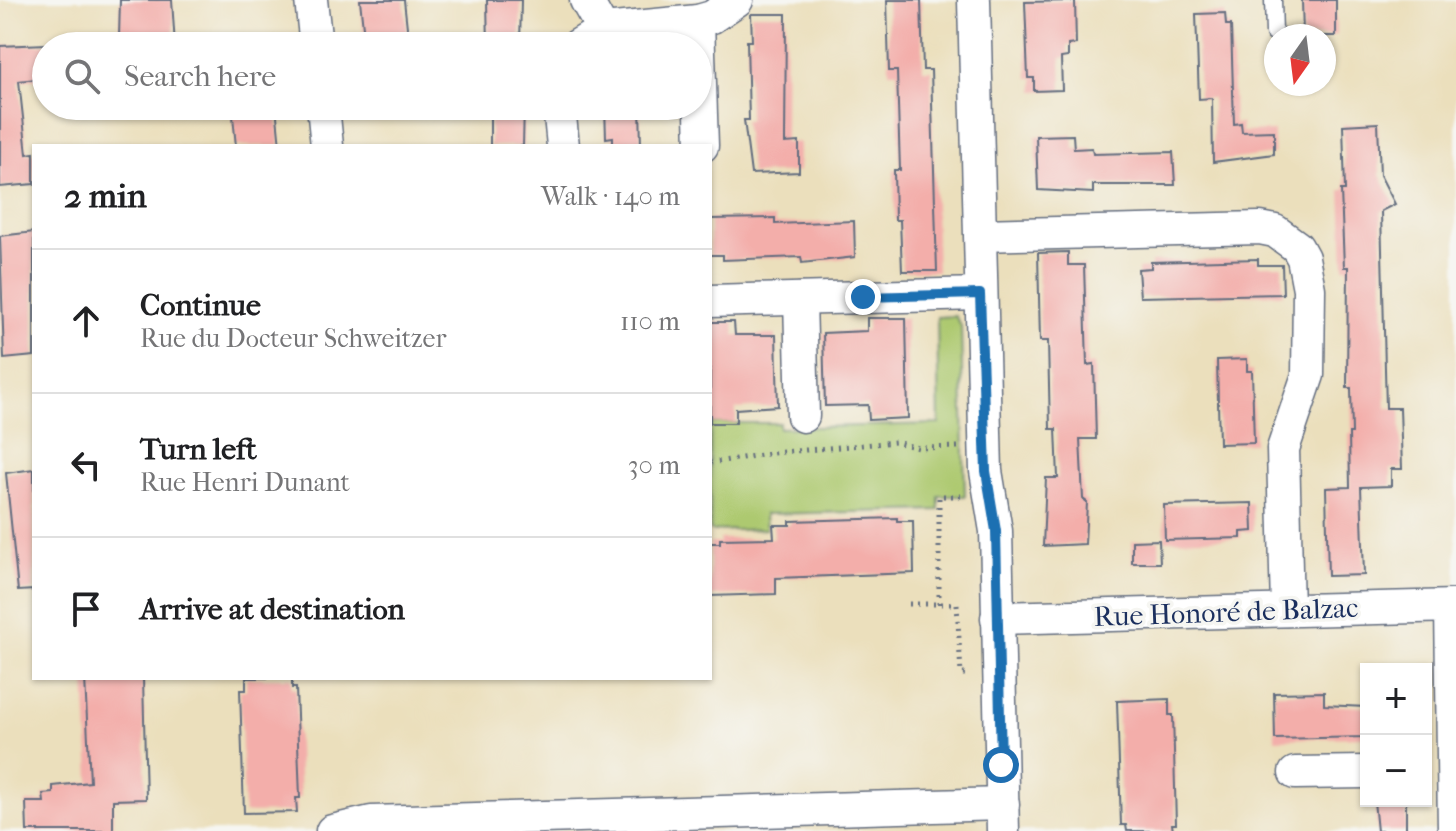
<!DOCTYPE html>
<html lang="en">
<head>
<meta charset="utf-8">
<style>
	body { margin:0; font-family:"IM FELL French Canon",serif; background:#f2f2f2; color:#202124 }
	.controls { position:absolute; right:24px; bottom:24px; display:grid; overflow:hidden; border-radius:0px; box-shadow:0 2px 6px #0004 }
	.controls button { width:72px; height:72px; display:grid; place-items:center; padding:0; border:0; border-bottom:2px solid #e0e0e0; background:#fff; color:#202124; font:40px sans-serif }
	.compass { position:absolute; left:1264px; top:24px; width:72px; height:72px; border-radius:50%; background:#fff; box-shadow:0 2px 6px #0004; rotate:194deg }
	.stop { position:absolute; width:24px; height:24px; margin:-18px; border:6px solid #1f6fb2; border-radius:50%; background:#fff }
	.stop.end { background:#1f6fb2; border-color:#fff; box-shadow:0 2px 8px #0008 }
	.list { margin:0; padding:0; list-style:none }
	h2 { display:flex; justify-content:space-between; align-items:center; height:104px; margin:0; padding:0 32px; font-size:34px }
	h2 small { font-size:26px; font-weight:400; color:#757577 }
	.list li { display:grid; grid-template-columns:52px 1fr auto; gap:24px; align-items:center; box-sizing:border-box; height:144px; padding:0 32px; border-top:2px solid #e0e0e0 }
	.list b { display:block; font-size:30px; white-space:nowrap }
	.list p { margin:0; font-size:26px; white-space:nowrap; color:#757577 }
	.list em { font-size:26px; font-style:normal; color:#757577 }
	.icon { flex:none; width:44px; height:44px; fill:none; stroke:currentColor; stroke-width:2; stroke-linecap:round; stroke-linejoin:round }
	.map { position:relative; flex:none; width:1456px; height:831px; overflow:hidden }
	.search { position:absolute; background:#fff; box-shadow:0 2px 6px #0004; left:32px; top:32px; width:680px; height:88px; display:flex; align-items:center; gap:20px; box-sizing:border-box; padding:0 28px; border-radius:44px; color:#757577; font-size:30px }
	.panel { position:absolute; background:#fff; box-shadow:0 2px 6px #0004; left:32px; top:144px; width:680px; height:536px; border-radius:0px }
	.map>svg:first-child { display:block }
</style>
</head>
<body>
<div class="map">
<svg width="1456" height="831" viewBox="0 0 1456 831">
	<rect width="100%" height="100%" fill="#f6f6f2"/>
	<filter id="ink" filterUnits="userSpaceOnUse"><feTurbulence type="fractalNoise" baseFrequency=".0125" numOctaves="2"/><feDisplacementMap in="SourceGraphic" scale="16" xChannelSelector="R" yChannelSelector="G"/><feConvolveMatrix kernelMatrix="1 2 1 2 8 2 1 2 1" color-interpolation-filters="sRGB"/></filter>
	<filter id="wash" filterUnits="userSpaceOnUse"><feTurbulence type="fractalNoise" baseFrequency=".006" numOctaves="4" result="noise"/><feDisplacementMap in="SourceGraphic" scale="32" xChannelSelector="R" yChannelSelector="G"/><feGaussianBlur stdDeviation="1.8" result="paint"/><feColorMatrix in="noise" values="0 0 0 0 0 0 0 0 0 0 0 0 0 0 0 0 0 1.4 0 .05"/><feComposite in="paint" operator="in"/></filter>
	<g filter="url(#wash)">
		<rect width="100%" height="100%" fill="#ebdfbc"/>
		<path fill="#adc96f" stroke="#647c66" stroke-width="2" d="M955,316L961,326L965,496H939V510L765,514L766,529L710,531V423H779V428L939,424L937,317Z"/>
		<g id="blocks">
			<g fill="#f3aeaa">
				<path d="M120,0H172L175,46H123V38H119Z"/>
				<path d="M360,0H404L409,46H365Z"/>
				<path d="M487,0H521L520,46H488Z"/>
				<path d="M887,0H921L923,70H931L937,271H902L900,220H895L894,170H900L897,71H889Z"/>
				<path d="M1302,0H1336V36H1303Z"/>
				<path d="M1075,1L1076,44L1068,45V57L1061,58L1062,90L1034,91V78H1028L1025,2Z"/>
				<path d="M1225,13L1226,25H1231L1234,124L1241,123L1242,132L1274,131V154L1213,162L1212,98L1199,99L1196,14Z"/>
				<path d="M751,14H786L785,143L799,142V172L751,174L744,120H749L747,41H752Z"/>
				<path d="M46,44V78L19,81L27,154L34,153V184L0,187V46Z"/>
				<path d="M232,106H276L280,146H236Z"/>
				<path d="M490,106H524L523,146H490Z"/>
				<path d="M605,106H640L641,146H613V137L606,138Z"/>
				<path d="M1378,123L1380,175L1395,204L1381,211L1386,408H1400L1402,469H1391V486L1361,487L1364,575L1328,576L1326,488L1350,487L1349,433H1352L1351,388H1347L1348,267H1344L1341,190H1345L1343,125Z"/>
				<path d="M1073,135L1074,149L1092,148L1093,154L1173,152L1175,185H1093V193L1038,190L1036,136Z"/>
				<path d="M775,218V224L854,221L855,257L802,263L801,257L723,260V255H710V219Z"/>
				<path d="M34,232V356L4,359L0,236Z"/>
				<path d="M1068,252V265H1084L1087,365L1094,364L1096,439H1080L1083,499L1087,502L1085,544L1043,546L1046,478H1058L1056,429H1050L1048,341H1040L1038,253Z"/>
				<path d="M1258,259V265H1282L1283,294L1140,297L1138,269L1151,268V262Z"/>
				<path d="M867,318H906L908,418L869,420L868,405L825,406L823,333L867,331Z"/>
				<path d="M710,322H734L735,335H776L778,406L736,409V423H710Z"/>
				<path d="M1247,359V371H1252L1254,443L1219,444L1217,360Z"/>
				<path d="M34,469V590L18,591L6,473Z"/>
				<path d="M1252,503L1253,531L1241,532V538L1165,540L1164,505Z"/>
				<path d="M897,518V521H913L914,573L776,578V594L710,596V543H720V539L774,538L773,525H790V521Z"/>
				<path d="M1159,540L1160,563H1132V541Z"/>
				<path d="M85,678H143L146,799L113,800V831H27L26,802H44L43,794L53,793V786L90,782Z"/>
				<path d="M246,678H292V688H296L300,798H296L297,812L244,813L240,690H246Z"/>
				<path d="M1324,692V705L1366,707V737L1275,739L1274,693Z"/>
				<path d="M1169,699V715H1173L1176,824H1172L1173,831H1127L1126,825H1121L1117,701Z"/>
				<path d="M1374,801H1406V831H1377Z"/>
			</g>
		</g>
	</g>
	<g filter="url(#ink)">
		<use href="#blocks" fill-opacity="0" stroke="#646d7f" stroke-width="2"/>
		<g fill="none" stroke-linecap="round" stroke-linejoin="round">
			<defs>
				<path id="lane" d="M1273,0L1274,33"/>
				<g id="street">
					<path d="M311,0L316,46"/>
					<path d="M586,0L603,30"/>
					<path d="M974,0L986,471L996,531L1003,831"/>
					<path d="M698,21L702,146"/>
					<path d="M577,46L603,30L698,21L712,17L737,0"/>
					<path d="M323,106L327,146"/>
					<path d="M559,106L563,146"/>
					<path d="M981,235L1260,228L1275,231L1297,247L1303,258L1309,289L1308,375L1283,449L1287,610"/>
					<path d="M800,299L803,416"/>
					<path d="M710,301L980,294"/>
					<path d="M1451,606L1454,831"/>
					<path d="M997,618L1456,606"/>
					<path d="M1295,773L1366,772"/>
					<path d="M332,831L371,822L1003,804"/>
				</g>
			</defs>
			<use href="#lane" stroke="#646d7f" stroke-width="19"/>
			<use href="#street" stroke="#646d7f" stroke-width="35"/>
			<g stroke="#646d7f" stroke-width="5" stroke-dasharray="2 6" stroke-linecap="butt">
				<path d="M710,463L773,453L895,442L919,448L959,447"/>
				<path d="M909,604H957L961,674H970"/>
				<path d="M939,604V496H961"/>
			</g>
			<use href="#lane" stroke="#fff" stroke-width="16"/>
			<use href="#street" stroke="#fff" stroke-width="32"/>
		</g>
	</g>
	<g fill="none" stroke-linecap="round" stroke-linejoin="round" filter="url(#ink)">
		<path stroke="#1f6fb2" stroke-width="10" d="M863,297L980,294L986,471L996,531L1001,765"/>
	</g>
	<g text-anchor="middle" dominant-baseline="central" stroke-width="7" stroke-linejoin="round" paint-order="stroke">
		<g font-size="28" fill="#1b2f5e" stroke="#f6f6f2">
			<text transform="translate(1226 612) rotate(-2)">Rue Honoré de Balzac</text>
		</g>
	</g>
</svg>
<div class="controls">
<button>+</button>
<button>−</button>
</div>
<svg class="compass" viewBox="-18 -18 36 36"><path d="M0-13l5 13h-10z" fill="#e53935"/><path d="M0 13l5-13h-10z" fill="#757577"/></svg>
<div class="stop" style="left:1001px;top:765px"></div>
<div class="stop end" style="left:863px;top:297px"></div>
<div class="search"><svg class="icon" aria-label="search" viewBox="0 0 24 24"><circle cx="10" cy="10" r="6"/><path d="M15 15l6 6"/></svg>Search here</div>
<section class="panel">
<h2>2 min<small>Walk · 140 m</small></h2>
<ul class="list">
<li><svg class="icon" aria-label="ahead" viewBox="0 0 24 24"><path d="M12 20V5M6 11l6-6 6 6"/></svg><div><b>Continue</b><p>Rue du Docteur Schweitzer</p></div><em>110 m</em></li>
<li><svg class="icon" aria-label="left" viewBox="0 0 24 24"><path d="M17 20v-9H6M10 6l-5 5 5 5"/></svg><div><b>Turn left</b><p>Rue Henri Dunant</p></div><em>30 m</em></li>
<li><svg class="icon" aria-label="arrive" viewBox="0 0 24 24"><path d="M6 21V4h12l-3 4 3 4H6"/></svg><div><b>Arrive at destination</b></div></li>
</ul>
</section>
</div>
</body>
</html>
